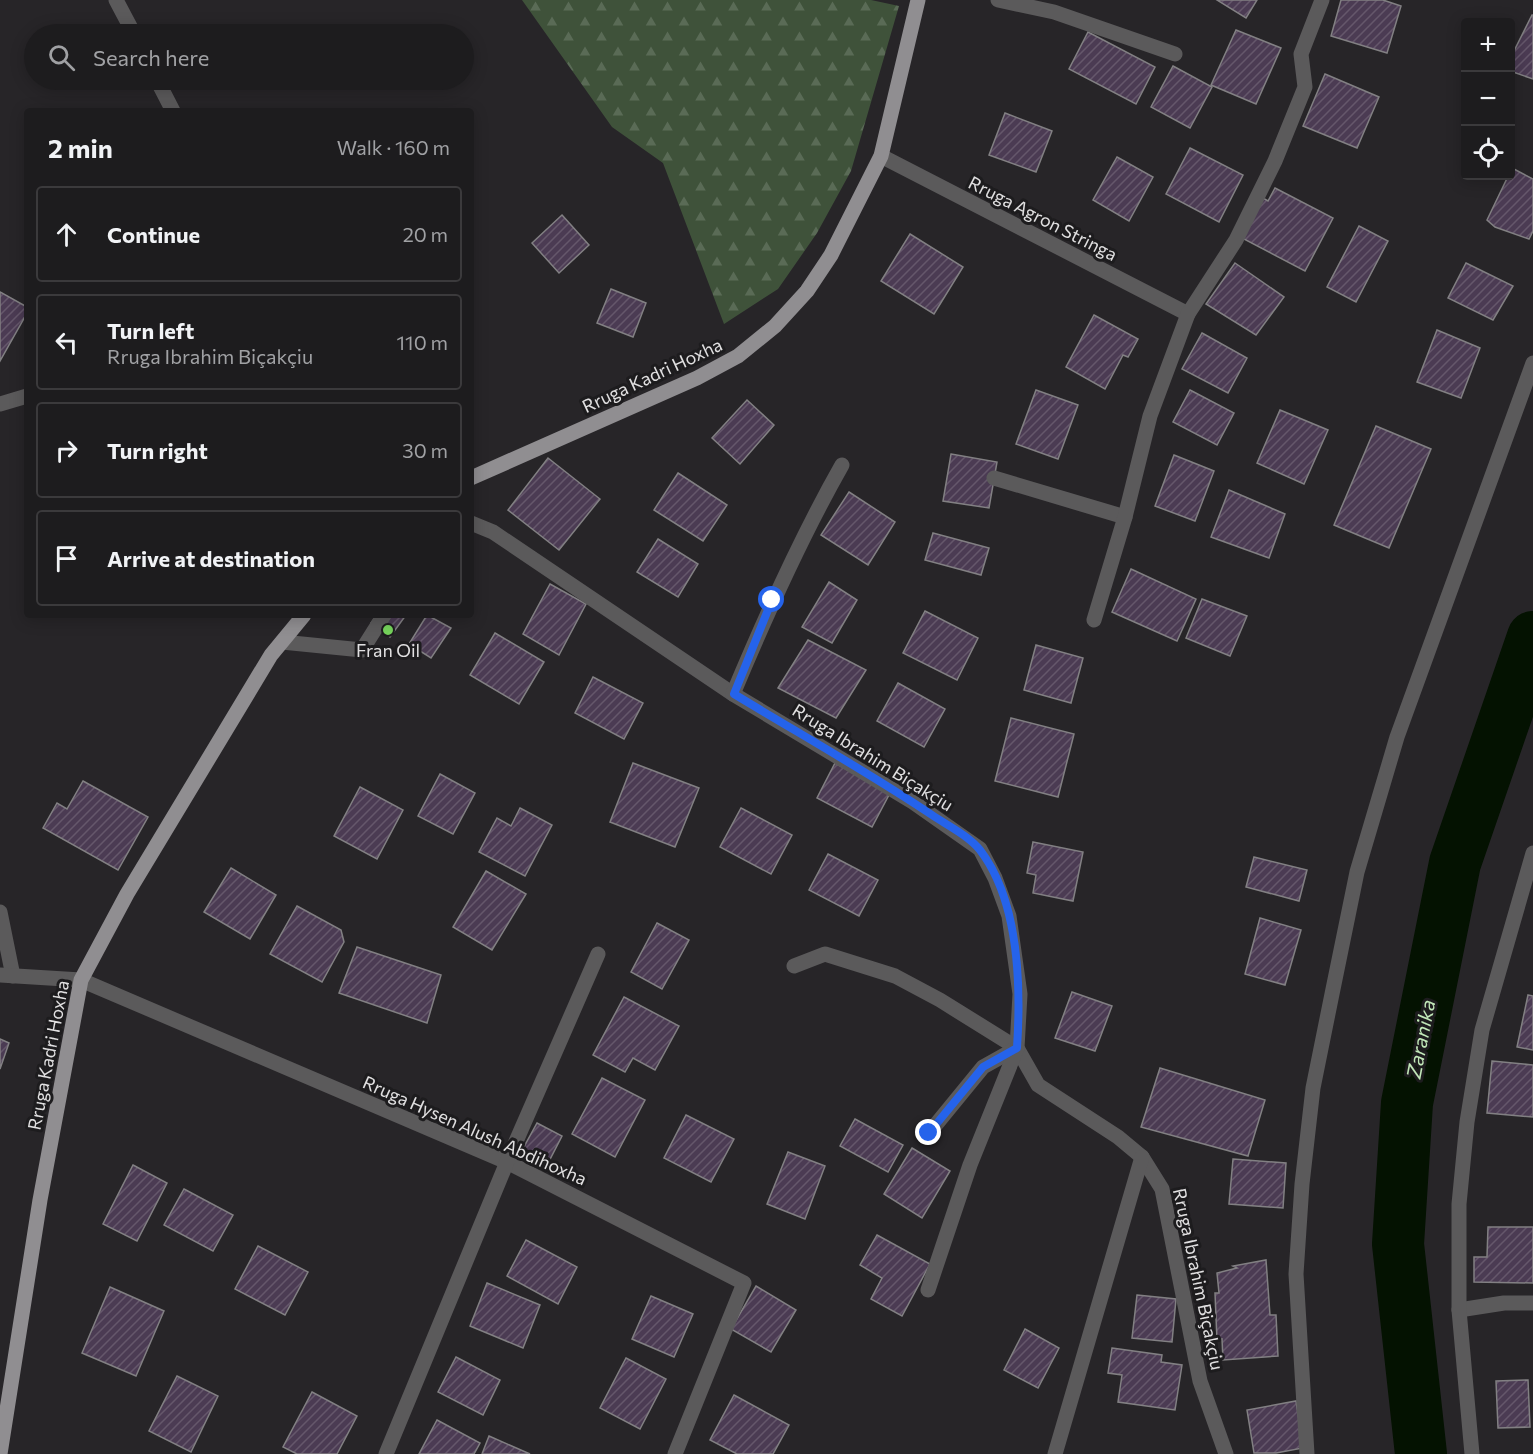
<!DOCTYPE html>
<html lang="en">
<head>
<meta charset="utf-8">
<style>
	body { margin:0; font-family:Commissioner,sans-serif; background:#2a292b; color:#f1f3f6 }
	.controls { position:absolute; right:18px; top:18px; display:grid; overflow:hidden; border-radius:6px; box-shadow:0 3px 15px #0003 }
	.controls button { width:54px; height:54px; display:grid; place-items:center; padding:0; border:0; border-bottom:2px solid #3b3a3c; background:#1d1c1e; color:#f1f3f6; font:30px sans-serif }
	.stop { position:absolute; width:18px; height:18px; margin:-14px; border:4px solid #2563eb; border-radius:50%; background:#fff }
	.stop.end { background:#2563eb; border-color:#fff; box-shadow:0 2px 6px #0008 }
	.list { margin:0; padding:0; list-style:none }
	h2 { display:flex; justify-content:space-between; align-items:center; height:78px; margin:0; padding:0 24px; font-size:26px }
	h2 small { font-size:20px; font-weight:400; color:#a0a1a4 }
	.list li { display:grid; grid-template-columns:39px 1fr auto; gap:18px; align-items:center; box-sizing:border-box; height:96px; margin:0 12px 12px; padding:0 12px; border:2px solid #3b3a3c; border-radius:6px }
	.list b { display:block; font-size:22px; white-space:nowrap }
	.list p { margin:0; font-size:20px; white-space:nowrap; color:#a0a1a4 }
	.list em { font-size:20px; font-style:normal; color:#a0a1a4 }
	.icon { flex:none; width:33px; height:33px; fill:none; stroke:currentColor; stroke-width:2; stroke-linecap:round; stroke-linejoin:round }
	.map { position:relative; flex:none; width:1533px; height:1454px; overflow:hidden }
	.search { position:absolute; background:#1d1c1e; box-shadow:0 3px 15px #0003; left:24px; top:24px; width:450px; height:66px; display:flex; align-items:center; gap:15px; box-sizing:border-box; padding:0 21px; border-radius:33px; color:#a0a1a4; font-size:22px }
	.panel { position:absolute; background:#1d1c1e; box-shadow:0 3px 15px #0003; left:24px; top:108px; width:450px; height:510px; border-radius:6px }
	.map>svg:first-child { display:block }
</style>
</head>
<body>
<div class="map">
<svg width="1533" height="1454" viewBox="0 0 1533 1454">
	<defs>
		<pattern id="forest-firs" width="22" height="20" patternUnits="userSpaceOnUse" patternTransform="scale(1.5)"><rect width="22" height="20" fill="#3f523a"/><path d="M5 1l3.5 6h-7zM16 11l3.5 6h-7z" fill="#5a6b56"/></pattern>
		<pattern id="building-hatch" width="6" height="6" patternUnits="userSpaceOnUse" patternTransform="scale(1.5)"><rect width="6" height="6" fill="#4b3b53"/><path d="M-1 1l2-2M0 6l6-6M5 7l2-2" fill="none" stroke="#65576b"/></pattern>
	</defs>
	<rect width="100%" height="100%" fill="#272528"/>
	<path fill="url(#forest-firs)" d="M522,0H871L899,6L851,171L817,233L778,289L724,324L663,163L612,127Z"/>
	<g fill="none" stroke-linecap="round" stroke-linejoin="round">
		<path stroke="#041201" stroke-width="52" d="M1421,1454L1398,1244L1407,1103L1455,863L1533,637"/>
	</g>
	<g fill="url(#building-hatch)" stroke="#828083" stroke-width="1.5">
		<path d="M1217,0H1257L1246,18Z"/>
		<path d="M1341,0H1383L1401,6L1387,53L1331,36Z"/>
		<path d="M1532,15H1533V79L1510,71V59Z"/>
		<path d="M1236,30L1281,48L1256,104L1211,85Z"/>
		<path d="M1088,32L1155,67L1136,104L1069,69Z"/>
		<path d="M1173,66L1212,87L1190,128L1151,107Z"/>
		<path d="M1325,74L1379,97L1357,148L1303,126Z"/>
		<path d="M1005,113L1052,131L1036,172L989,155Z"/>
		<path d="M1190,148L1243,175L1219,222L1166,194Z"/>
		<path d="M1117,157L1153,177L1129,221L1093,200Z"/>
		<path d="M1512,168L1533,179V231L1529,239L1495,227L1487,220Z"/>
		<path d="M1275,188L1333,218L1305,271L1242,238L1263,198L1268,201Z"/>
		<path d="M562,215L589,245L559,273L532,243Z"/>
		<path d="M1359,226L1388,241L1356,302L1327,287Z"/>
		<path d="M910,234L963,267L934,314L881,281Z"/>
		<path d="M1235,263L1284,297L1256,335L1206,304Z"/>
		<path d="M1466,263L1513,286L1493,320L1448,298Z"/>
		<path d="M611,289L646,303L633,337L597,323Z"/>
		<path d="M0,292L27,307V313L0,361Z"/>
		<path d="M1094,315L1138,339L1128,357L1123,355L1105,389L1066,367Z"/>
		<path d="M1437,330L1480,348L1461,398L1417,382Z"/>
		<path d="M1202,333L1247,358L1228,393L1182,369Z"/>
		<path d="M1036,390L1078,405L1058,459L1016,444Z"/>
		<path d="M1190,390L1234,413L1217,445L1173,422Z"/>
		<path d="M747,400L774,425L740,464L712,438Z"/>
		<path d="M1280,410L1328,430L1304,484L1257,463Z"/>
		<path d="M1376,426L1431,449L1389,548L1334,525Z"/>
		<path d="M951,454L997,462L989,508L943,501Z"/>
		<path d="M1174,455L1214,471L1195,521L1155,506Z"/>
		<path d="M548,458L600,499L559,550L508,510Z"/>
		<path d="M678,473L727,505L703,541L654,510Z"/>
		<path d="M1229,490L1285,514L1269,558L1211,537Z"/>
		<path d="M849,492L895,522L868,565L821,535Z"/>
		<path d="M933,533L989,548L981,575L925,560Z"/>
		<path d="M658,539L698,564L678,597L637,572Z"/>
		<path d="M1131,569L1196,599L1177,641L1112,612Z"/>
		<path d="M829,582L857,600L832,643L802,627Z"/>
		<path d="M550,584L586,604L559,655L523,634Z"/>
		<path d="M1202,599L1247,616L1230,656L1186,638Z"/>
		<path d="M925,611L978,638L957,680L903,653Z"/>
		<path d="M377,615H406L390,637L371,623Z"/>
		<path d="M427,615L451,628L431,658L409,644Z"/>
		<path d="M495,633L544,662L519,704L470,675Z"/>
		<path d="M808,640L866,670L836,718L778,688Z"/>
		<path d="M1036,645L1083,658L1071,703L1024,690Z"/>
		<path d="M593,677L643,703L624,739L575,713Z"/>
		<path d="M898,683L945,709L924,747L877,721Z"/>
		<path d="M1011,718L1074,734L1058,797L995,781Z"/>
		<path d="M633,763L699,788L675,847L610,822Z"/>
		<path d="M835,763L890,793L872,827L817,798Z"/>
		<path d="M440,774L475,793L453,834L418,816Z"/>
		<path d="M83,781L148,817L118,870L43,828L57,803L67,809Z"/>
		<path d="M360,787L403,810L377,859L334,836Z"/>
		<path d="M520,808L552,825L525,876L479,852L497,818L511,826Z"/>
		<path d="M741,808L792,835L771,874L720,847Z"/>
		<path d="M1033,842L1083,852L1073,901L1033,893L1036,875L1027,873Z"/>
		<path d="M828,854L878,880L859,916L809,890Z"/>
		<path d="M1254,857L1307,870L1299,901L1246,887Z"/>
		<path d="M231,868L276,895L250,939L204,912Z"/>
		<path d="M486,871L526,894L492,950L453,927Z"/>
		<path d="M297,906L341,930L344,942L322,982L270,954Z"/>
		<path d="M1260,918L1301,930L1285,985L1245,974Z"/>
		<path d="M657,923L689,940L662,989L631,972Z"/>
		<path d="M357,947L441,975L427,1023L339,993Z"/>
		<path d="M1072,992L1112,1006L1095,1051L1055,1038Z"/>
		<path d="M1528,995L1533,996V1050L1517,1047Z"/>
		<path d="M624,997L679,1026L655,1070L633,1058L625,1072L593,1055Z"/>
		<path d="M0,1039L9,1043L0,1069Z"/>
		<path d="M1492,1061L1533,1065V1117L1487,1113Z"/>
		<path d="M1160,1068L1265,1100L1248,1156L1141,1127Z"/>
		<path d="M602,1078L645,1100L615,1157L572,1134Z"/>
		<path d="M686,1115L734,1139L711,1182L664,1158Z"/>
		<path d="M855,1119L903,1145L888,1172L840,1146Z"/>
		<path d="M537,1123L562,1136L545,1169L519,1156Z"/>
		<path d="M912,1148L950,1171L922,1218L884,1194Z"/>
		<path d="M788,1152L825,1166L805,1219L767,1204Z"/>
		<path d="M1233,1159L1286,1163L1283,1208L1229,1204Z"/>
		<path d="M133,1165L167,1183L137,1241L103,1224Z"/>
		<path d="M184,1189L233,1215L213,1251L164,1225Z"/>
		<path d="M1488,1227H1533V1283L1474,1282V1257H1487Z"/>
		<path d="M877,1235L930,1264L902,1316L871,1299L882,1278L860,1265Z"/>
		<path d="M526,1240L577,1267L558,1304L507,1276Z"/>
		<path d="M258,1246L308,1272L285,1315L235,1289Z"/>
		<path d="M1266,1260L1270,1315H1276L1278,1356L1223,1360L1222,1339L1217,1340L1215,1293H1219L1217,1273L1237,1268L1233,1266Z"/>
		<path d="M487,1283L540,1305L523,1348L470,1326Z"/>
		<path d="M756,1286L796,1310L771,1352L731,1329Z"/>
		<path d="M110,1287L164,1311L136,1376L82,1353Z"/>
		<path d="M1137,1295L1176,1299L1172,1342L1132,1338Z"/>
		<path d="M651,1296L693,1314L674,1357L632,1339Z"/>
		<path d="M1025,1329L1059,1348L1038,1388L1004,1370Z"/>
		<path d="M1112,1348L1162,1355L1161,1362L1182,1365L1175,1410L1118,1402L1122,1375L1108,1373Z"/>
		<path d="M456,1357L500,1380L483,1415L438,1392Z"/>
		<path d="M626,1358L666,1379L640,1429L600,1408Z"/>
		<path d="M177,1376L218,1396L191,1452L149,1431Z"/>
		<path d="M1528,1380L1530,1427L1498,1428L1496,1381Z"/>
		<path d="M312,1392L357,1416L337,1454H297L283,1447Z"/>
		<path d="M734,1395L789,1425L773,1454H737L710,1440Z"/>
		<path d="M1296,1401L1303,1448L1276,1453H1254L1247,1410Z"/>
		<path d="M437,1420L480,1443L474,1454H419Z"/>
		<path d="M489,1436L530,1454H482Z"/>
	</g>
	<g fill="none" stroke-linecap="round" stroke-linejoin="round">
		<g stroke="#5b5a5b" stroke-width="15">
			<path d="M116,0L134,34"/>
			<path d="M998,0L1054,12L1175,54"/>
			<path d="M157,80L173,111"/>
			<path d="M881,156L1188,314"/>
			<path d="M0,404L27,396"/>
			<path d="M994,478L1125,517"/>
			<path d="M471,523L493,532L733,694L913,802L980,849L995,878L1009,916L1020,994L1017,1048L1038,1085L1118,1137L1142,1157L1162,1189L1200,1381L1226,1454"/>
			<path d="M1094,620L1125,517L1150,416L1188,314L1236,240L1275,161L1305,87L1301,54L1322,0"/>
			<path d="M282,642L362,650L384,615"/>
			<path d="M733,694C766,615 800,539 842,465"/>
			<path d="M0,912L13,976"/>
			<path d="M794,966L825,954L895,976L940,1000L1017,1048"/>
			<path d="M0,975L81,980L507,1162L744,1283L675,1454"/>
			<path d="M929,1133L983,1067L1017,1048"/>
			<path d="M928,1290L970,1165L1017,1048"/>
			<path d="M1459,1310L1504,1303H1533"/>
			<path d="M386,1454L507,1162L598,954"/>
			<path d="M1055,1454L1142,1157"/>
			<path d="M1307,1454L1296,1274L1302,1184L1313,1088L1332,994L1357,872L1397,737L1533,363"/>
			<path d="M1472,1454L1459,1310V1204L1467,1122L1482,1030L1533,853"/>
		</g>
		<g stroke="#908e91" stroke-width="15">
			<path d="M471,478L697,378L738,356L775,326L807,291L831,255L881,156L918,0"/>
			<path d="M0,1454L40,1200L81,980L127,894L271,655L304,615"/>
		</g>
	</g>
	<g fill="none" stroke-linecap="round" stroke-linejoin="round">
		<path stroke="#2563eb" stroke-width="8" d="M772,600L734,694C800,734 868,772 932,815C947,825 969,836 980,850C1019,901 1021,987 1017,1048L983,1067L929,1133"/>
	</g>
	<circle fill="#75d25b" stroke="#1d1c1e" stroke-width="2" cx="388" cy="630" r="6"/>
	<g text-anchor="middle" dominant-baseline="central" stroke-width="6" stroke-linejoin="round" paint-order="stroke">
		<g font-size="18" fill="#e1e0e1" stroke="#1d1c1e">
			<text transform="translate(1043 218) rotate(27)">Rruga Agron Stringa</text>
			<text transform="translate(652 375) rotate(-25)">Rruga Kadri Hoxha</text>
			<text transform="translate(873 757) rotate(32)">Rruga Ibrahim Biçakçiu</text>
			<text transform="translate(48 1055) rotate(-79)">Rruga Kadri Hoxha</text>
			<text transform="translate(475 1130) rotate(24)">Rruga Hysen Alush Abdihoxha</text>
			<text transform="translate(1199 1279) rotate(78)">Rruga Ibrahim Biçakçiu</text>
		</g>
		<g font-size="18" fill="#e1e0e1" stroke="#1d1c1e">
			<text x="388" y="650">Fran Oil</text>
		</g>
		<g font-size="20" font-style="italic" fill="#c2e8b9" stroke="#1d1c1e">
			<text transform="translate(1420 1039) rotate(-79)">Zaranika</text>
		</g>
	</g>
</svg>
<div class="controls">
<button>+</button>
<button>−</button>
<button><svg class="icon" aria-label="locate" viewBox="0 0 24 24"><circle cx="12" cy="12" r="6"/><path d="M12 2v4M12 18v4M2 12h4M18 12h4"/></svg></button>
</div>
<div class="stop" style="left:772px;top:600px"></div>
<div class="stop end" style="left:929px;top:1133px"></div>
<div class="search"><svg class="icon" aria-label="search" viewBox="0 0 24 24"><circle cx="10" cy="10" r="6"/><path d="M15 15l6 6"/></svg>Search here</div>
<section class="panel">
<h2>2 min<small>Walk · 160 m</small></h2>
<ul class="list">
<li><svg class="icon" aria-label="ahead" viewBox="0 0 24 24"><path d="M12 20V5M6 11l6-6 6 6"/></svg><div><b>Continue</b></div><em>20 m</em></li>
<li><svg class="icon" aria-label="left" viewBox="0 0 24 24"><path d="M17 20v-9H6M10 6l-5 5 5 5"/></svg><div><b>Turn left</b><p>Rruga Ibrahim Biçakçiu</p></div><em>110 m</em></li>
<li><svg class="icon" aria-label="right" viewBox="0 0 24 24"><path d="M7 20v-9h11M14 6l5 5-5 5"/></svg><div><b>Turn right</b></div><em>30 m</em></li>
<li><svg class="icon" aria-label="arrive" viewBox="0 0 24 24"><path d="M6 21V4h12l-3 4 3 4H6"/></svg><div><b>Arrive at destination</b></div></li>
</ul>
</section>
</div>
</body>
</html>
